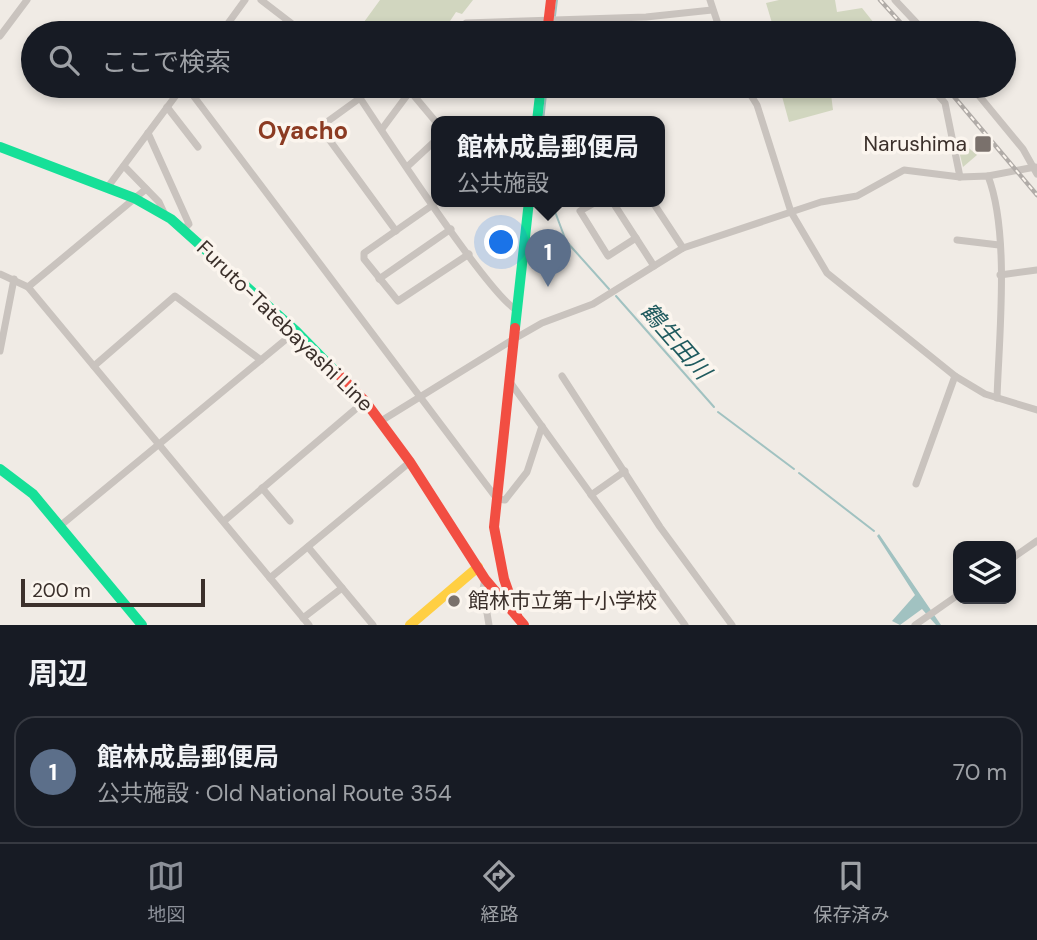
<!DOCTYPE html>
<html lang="ja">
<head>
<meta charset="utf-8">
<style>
	body { margin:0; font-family:"DM Sans","Noto Sans JP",sans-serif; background:#20242c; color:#f1f3f6 }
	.controls { position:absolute; right:21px; bottom:21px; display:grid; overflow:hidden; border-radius:14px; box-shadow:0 4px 10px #0003 }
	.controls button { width:63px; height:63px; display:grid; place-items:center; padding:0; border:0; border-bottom:2px solid #363941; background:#171b24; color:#f1f3f6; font:35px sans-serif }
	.scale { position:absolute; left:21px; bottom:18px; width:184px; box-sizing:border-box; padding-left:7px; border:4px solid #3b302b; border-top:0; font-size:19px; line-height:24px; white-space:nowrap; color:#3b302b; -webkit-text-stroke:5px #fbf5ee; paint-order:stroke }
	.you { position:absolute; left:502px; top:243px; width:24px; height:24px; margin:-18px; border:5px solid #fff; border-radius:50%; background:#1a73e8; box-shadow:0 0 0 10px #1a73e833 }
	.badge { display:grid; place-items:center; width:46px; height:46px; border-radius:50%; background:#8c9099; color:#fff; font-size:23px; font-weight:700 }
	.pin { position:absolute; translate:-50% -58px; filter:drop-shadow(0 2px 4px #0008) }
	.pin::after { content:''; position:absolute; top:37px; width:24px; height:21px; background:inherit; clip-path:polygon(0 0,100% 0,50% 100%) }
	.popup { position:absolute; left:431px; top:116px; width:234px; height:91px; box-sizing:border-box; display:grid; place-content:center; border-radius:14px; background:#171b24; filter:drop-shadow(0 2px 5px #0005); font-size:23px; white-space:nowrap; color:#9ea1a6 }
	.popup b { font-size:26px; color:#f1f3f6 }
	.popup::after { content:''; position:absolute; left:50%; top:100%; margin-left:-14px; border:14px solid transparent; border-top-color:#171b24 }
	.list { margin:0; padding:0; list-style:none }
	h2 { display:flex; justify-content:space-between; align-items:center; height:91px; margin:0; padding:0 28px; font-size:30px }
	h2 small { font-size:23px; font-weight:400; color:#9ea1a6 }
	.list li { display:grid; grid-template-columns:46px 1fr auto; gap:21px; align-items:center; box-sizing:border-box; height:112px; margin:0 14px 14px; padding:0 14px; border:2px solid #363941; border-radius:21px }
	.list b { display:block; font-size:26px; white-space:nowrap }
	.list p { margin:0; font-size:23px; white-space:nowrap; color:#9ea1a6 }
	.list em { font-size:23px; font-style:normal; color:#9ea1a6 }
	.icon { flex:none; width:38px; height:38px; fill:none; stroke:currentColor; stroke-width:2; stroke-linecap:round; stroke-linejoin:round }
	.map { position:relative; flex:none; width:1037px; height:625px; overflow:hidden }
	.search { position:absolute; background:#171b24; box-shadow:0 4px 10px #0003; left:21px; right:21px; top:21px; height:77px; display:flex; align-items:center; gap:18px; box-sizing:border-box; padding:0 24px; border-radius:38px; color:#9ea1a6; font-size:26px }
	.sheet { height:217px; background:#171b24 }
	nav { display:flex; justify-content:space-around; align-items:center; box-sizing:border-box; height:98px; border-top:2px solid #363941; background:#171b24; font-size:19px; color:#9ea1a6 }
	nav a { display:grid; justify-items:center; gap:4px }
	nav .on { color:#8c9099 }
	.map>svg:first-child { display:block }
</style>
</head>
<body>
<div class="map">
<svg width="1037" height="625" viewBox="0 0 1037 625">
	<rect width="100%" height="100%" fill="#f0ebe5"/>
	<g fill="#d1d6bf">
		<path d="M380,0H473L462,14L456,12L442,33H356Z"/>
		<path d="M779,0H835L837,12L862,8L882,33H789L787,30L775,33L766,3Z"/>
		<path d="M791,86H830L833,110L789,122L780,89Z"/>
		<path d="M964,144L977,155L963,167L958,147Z"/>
	</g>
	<path fill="#a1c2c1" d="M879,534L941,625H936L922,609L900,625L892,621L915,595L877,536Z"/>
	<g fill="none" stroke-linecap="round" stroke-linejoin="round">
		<g stroke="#a1c2c1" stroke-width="2">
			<path d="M555,16L557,0"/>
			<path d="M553,33L554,24"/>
			<path d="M543,121L547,86"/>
			<path d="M551,201L566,241L609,289"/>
			<path d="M616,296L714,407"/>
			<path d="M718,412L794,469"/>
			<path d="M799,473L874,531"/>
		</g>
		<g stroke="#c9c3be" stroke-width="7">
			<path d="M261,0L304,33"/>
			<path d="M710,0L721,33"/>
			<path d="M895,0L926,33"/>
			<path d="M221,33L245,0"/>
			<path d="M456,33L466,23L646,17L712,10"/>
			<path d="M0,36L27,0"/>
			<path d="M186,86L497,499L505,500L527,472L542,426"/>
			<path d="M352,86C376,122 490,298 517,310"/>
			<path d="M745,86L757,105L791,212L827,273L955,376L985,394L1037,410"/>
			<path d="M930,86L945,103L960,177"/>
			<path d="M971,86L1023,149L1037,174"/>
			<path d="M410,91L436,122"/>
			<path d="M360,98L320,127L396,231"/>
			<path d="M167,107L198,147"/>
			<path d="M382,129L414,86"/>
			<path d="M148,133L189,224L184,229"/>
			<path d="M124,166L159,202L165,215"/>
			<path d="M408,166L436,140"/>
			<path d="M988,176L1035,167"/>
			<path d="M107,188L183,86"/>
			<path d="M598,201L580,211L608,256L636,238"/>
			<path d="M612,201L654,266"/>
			<path d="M652,201L683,248"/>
			<path d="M434,204L364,253V259L398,301L469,254"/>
			<path d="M957,240L999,245"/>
			<path d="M0,274L28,287L309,625"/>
			<path d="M1000,275L1037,270"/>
			<path d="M379,279L451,229"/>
			<path d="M28,287L146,189"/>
			<path d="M0,351L14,279"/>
			<path d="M94,366L175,296L261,360"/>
			<path d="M562,376L660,527L732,625"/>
			<path d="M510,382L685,625"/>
			<path d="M381,421L514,339L542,323L593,304L683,248L821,202L857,196L904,170L960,177L988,176C1010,233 999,336 997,398"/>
			<path d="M916,484L955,376"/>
			<path d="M262,488L290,521"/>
			<path d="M591,495L625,471"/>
			<path d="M224,521L365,401"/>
			<path d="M60,526L296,331"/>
			<path d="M308,547L373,625"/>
			<path d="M1011,559L1037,541"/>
			<path d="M270,578L410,462"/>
			<path d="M485,579L483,589L489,625"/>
			<path d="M303,618L342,588"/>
			<path d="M915,625L958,595"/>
		</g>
		<g stroke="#16e098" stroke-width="10">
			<path d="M537,121L541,86"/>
			<path d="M0,147L134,198L171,219L296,331L335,371"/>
			<path d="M515,328L529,201"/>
			<path d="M0,469L33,494L142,625"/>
		</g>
		<path stroke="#ffcf43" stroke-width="10" d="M410,625L478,567"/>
		<g stroke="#f24e42" stroke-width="10">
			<path d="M547,33L551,0"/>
			<path d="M515,328L494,527L504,579L517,616"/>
			<path d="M335,371L365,401L410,462L485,579L524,625"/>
		</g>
		<defs>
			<g id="rail">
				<path d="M880,0L910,33"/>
				<path d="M945,86L1037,195"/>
			</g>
		</defs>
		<use href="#rail" stroke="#b1aca8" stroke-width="4.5"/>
		<use href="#rail" stroke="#fbf5ee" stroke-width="2" stroke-dasharray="5" stroke-linecap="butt"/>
	</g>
	<g fill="#7a716c" stroke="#fbf5ee" stroke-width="2.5">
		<rect x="974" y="135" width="18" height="18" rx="3.5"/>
		<circle cx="454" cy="601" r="7"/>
	</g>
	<g text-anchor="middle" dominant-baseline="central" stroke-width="7" stroke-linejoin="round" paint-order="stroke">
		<g font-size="21" fill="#3b302b" stroke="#fbf5ee" text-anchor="end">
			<text x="967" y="144">Narushima</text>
			<text x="468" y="601" text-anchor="start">館林市立第十小学校</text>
		</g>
		<g font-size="21" fill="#3b302b" stroke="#fbf5ee">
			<text transform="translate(285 326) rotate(44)">Furuto-Tatebayashi Line</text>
		</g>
		<g font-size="23" font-style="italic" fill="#1f5a5e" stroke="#fbf5ee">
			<text transform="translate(676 341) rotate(49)">鶴生田川</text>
		</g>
		<g font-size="24" font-weight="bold" fill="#8c3b22" stroke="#fbf5ee">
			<text x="303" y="130">Oyacho</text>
		</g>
	</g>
</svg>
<div class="controls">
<button><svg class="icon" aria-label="layers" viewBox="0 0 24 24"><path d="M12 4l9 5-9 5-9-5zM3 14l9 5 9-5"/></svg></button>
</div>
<div class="scale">200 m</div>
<div class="you"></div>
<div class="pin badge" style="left:548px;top:287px;background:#5c6f8a">1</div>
<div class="popup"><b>館林成島郵便局</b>公共施設</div>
<div class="search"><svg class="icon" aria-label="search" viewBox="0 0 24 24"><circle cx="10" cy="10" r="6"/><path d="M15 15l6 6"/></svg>ここで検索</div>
</div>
<section class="sheet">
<h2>周辺<small></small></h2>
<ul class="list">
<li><span class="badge" style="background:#5c6f8a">1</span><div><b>館林成島郵便局</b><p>公共施設 · Old National Route 354</p></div><em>70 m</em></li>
</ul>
</section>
<nav>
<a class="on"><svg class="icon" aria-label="map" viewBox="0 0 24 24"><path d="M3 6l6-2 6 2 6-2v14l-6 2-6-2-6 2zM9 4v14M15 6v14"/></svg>地図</a>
<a><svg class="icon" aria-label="directions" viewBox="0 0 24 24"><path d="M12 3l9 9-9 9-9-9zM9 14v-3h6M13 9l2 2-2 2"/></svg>経路</a>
<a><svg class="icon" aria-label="saved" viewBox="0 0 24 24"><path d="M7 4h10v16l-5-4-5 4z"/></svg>保存済み</a>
</nav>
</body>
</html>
